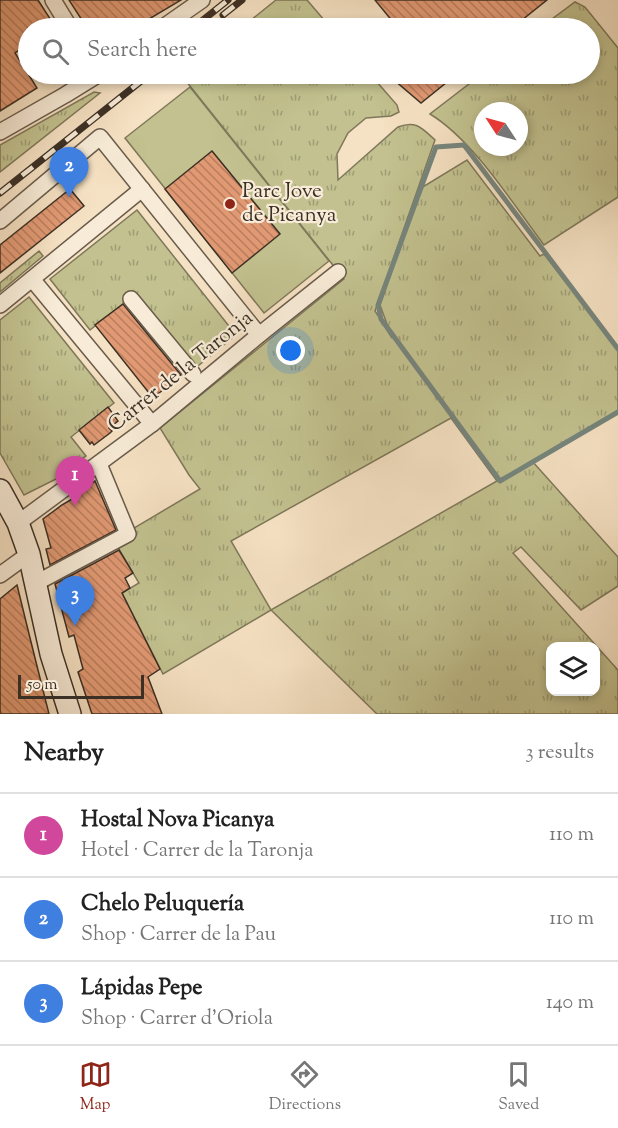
<!DOCTYPE html>
<html lang="en">
<head>
<meta charset="utf-8">
<style>
	body { margin:0; font-family:"Sorts Mill Goudy",serif; background:#f2f2f2; color:#222 }
	.controls { position:absolute; right:18px; bottom:18px; display:grid; overflow:hidden; border-radius:12px; box-shadow:0 3px 9px #0003 }
	.controls button { width:54px; height:54px; display:grid; place-items:center; padding:0; border:0; border-bottom:2px solid #e0e0e0; background:#fff; color:#222; font:30px sans-serif }
	.compass { position:absolute; left:474px; top:102px; width:54px; height:54px; border-radius:50%; background:#fff; box-shadow:0 3px 9px #0003; rotate:306deg }
	.scale { position:absolute; left:18px; bottom:15px; width:126px; box-sizing:border-box; padding-left:6px; border:3px solid #3c3025; border-top:0; font-size:16px; line-height:21px; white-space:nowrap; color:#3c3025; -webkit-text-stroke:4px #f8ecd8; paint-order:stroke }
	.you { position:absolute; left:291px; top:351px; width:21px; height:21px; margin:-15px; border:4px solid #fff; border-radius:50%; background:#1a73e8; box-shadow:0 0 0 9px #1a73e833 }
	.badge { display:grid; place-items:center; width:39px; height:39px; border-radius:50%; background:#8f2418; color:#fff; font-size:20px; font-weight:700 }
	.pin { position:absolute; translate:-50% -50px; filter:drop-shadow(0 2px 3px #0008) }
	.pin::after { content:''; position:absolute; top:32px; width:21px; height:18px; background:inherit; clip-path:polygon(0 0,100% 0,50% 100%) }
	.list { margin:0; padding:0; list-style:none }
	h2 { display:flex; justify-content:space-between; align-items:center; height:78px; margin:0; padding:0 24px; font-size:26px }
	h2 small { font-size:20px; font-weight:400; color:#767676 }
	.list li { display:grid; grid-template-columns:39px 1fr auto; gap:18px; align-items:center; box-sizing:border-box; height:84px; padding:0 24px; border-top:2px solid #e0e0e0 }
	.list b { display:block; font-size:22px; white-space:nowrap }
	.list p { margin:0; font-size:20px; white-space:nowrap; color:#767676 }
	.list em { font-size:20px; font-style:normal; color:#767676 }
	.icon { flex:none; width:33px; height:33px; fill:none; stroke:currentColor; stroke-width:2; stroke-linecap:round; stroke-linejoin:round }
	.map { position:relative; flex:none; width:618px; height:714px; overflow:hidden }
	.search { position:absolute; background:#fff; box-shadow:0 3px 9px #0003; left:18px; right:18px; top:18px; height:66px; display:flex; align-items:center; gap:15px; box-sizing:border-box; padding:0 21px; border-radius:33px; color:#767676; font-size:22px }
	.sheet { height:330px; background:#fff }
	nav { display:flex; justify-content:space-around; align-items:center; box-sizing:border-box; height:84px; border-top:2px solid #e0e0e0; background:#fff; font-size:16px; color:#767676 }
	nav a { display:grid; justify-items:center; gap:3px }
	nav .on { color:#8f2418 }
	.map>svg:first-child { display:block }
</style>
</head>
<body>
<div class="map">
<svg width="618" height="714" viewBox="0 0 618 714">
	<defs>
		<pattern id="grass-tufts" width="24" height="20" patternUnits="userSpaceOnUse" patternTransform="scale(1.5)"><rect width="24" height="20" fill="#c2c18f"/><path d="M3 7l-1-3M5 7V3M7 7l1-3M15 17l-1-3M17 17v-4M19 17l1-3" fill="none" stroke="#9f9d75"/></pattern>
		<pattern id="building-back-hatch" width="6" height="6" patternUnits="userSpaceOnUse" patternTransform="scale(1.5)"><rect width="6" height="6" fill="#e19973"/><path d="M-1 5l2 2M0 0l6 6M5-1l2 2" fill="none" stroke="#b87d5e"/></pattern>
	</defs>
	<rect width="100%" height="100%" fill="#f5e1c3"/>
	<filter id="stains"><feTurbulence type="fractalNoise" baseFrequency=".00333" numOctaves="4"/><feColorMatrix values="0 0 0 0 .2 0 0 0 0 .09 0 0 0 0 .02 0 0 0 .5 -.17"/></filter>
	<radialGradient id="worn" r=".72"><stop offset=".6" stop-color="#630" stop-opacity="0"/><stop offset="1" stop-color="#630" stop-opacity=".3"/></radialGradient>
	<g fill="url(#grass-tufts)" stroke="#7f785a" stroke-width="1.5" fill-rule="evenodd">
		<path d="M276,0H307L331,28H241Z"/>
		<path d="M575,2L585,7L618,48V197L544,245C513,204 473,140 430,114L482,74H590V28H540ZM483,111H519V147H483Z"/>
		<path d="M186,74H370L397,105L399,112L391,116L366,118L348,133L337,154L338,180L398,127C416,120 422,128 435,140L375,311L392,338L380,305L421,188L467,160L540,256L544,254L618,349V413L532,461L618,557V586L581,610L521,547L513,553L618,670V714H377L271,610L163,674L122,593L139,583L117,546L134,528L200,489L189,475L160,428L344,279L182,76ZM451,418L497,481L271,610L231,541ZM550,646H596V692H550Z"/>
		<path d="M94,92L100,93L0,172V145Z"/>
		<path d="M137,210L236,335L193,370L133,296L90,330L50,279Z"/>
		<path d="M39,251L43,256L0,292V283Z"/>
		<path d="M29,297L114,403L71,437L86,456L60,477L24,495L0,453V320Z"/>
	</g>
	<path fill="#c2c18f" stroke="#7f785a" stroke-width="1.5" d="M190,87L329,261L264,313L125,138Z"/>
	<g fill="none" stroke-linecap="round" stroke-linejoin="round">
		<path stroke="#76857d" stroke-width="5" d="M618,349L464,145L436,147L378,305L381,319L500,481L618,412"/>
	</g>
	<g fill="url(#building-back-hatch)" stroke="#3c3025" stroke-width="1.5">
		<path d="M0,0H38L56,28H28V44L15,53L37,88L0,111Z"/>
		<path d="M69,0H181L134,28H87Z"/>
		<path d="M375,0H547L512,28H398Z"/>
		<path d="M387,74H457L421,103Z"/>
		<path d="M212,151L280,234L232,273L165,189Z"/>
		<path d="M70,189L84,206L0,273V245Z"/>
		<path d="M123,304L181,375L153,398L95,325Z"/>
		<path d="M108,407L118,421L109,428L112,431L110,433L94,445L92,442L90,444L79,430Z"/>
		<path d="M95,481L116,530L50,565L46,549L51,548L43,519L62,505L74,498Z"/>
		<path d="M119,550L133,573L125,578L130,588L122,593L160,669L148,677L162,714H92L78,672L83,669L74,635L69,637L55,584Z"/>
		<path d="M17,585L30,638L49,714H0V599Z"/>
	</g>
	<g fill="none" stroke-linecap="round" stroke-linejoin="round">
		<defs>
			<g id="street">
				<path d="M53,0L70,28"/>
				<path d="M162,28L202,0"/>
				<path d="M0,132L65,95L99,74"/>
				<path d="M0,221L100,137L259,335"/>
				<path d="M32,279L152,424"/>
				<path d="M131,299L193,374"/>
				<path d="M0,305L142,189"/>
				<path d="M18,523L152,424L259,335L338,272"/>
				<path d="M0,575L29,554"/>
				<path d="M36,583L128,534L99,464"/>
			</g>
			<path id="secondary" d="M0,490L18,523L29,554L51,654L70,714"/>
		</defs>
		<use href="#street" stroke="#6a5c4c" stroke-width="18"/>
		<use href="#secondary" stroke="#3c3025" stroke-width="24"/>
		<use href="#street" stroke="#f8ecd8" stroke-width="15"/>
		<use href="#secondary" stroke="#f8ecd8" stroke-width="21"/>
		<defs>
			<g id="rail">
				<path d="M223,15L242,0"/>
				<path d="M193,28L228,0"/>
				<path d="M0,193L150,74"/>
			</g>
		</defs>
		<use href="#rail" stroke="#3c3025" stroke-width="7"/>
		<use href="#rail" stroke="#f8ecd8" stroke-width="4.5" stroke-dasharray="14" stroke-linecap="butt"/>
	</g>
	<circle fill="#8f2418" stroke="#f8ecd8" stroke-width="2" cx="230" cy="204" r="6"/>
	<g text-anchor="middle" dominant-baseline="central" stroke-width="4.5" stroke-linejoin="round" paint-order="stroke">
		<g font-size="21" fill="#3c3025" stroke="#f8ecd8" text-anchor="start">
			<text x="242" y="192">Parc Jove<tspan x="242" dy="24">de Picanya</tspan></text>
		</g>
		<g font-size="21" fill="#3c3025" stroke="#f8ecd8">
			<text transform="translate(181 372) rotate(-39)">Carrer de la Taronja</text>
		</g>
	</g>
	<rect width="100%" height="100%" filter="url(#stains)"/>
	<rect width="100%" height="100%" fill="url(#worn)"/>
</svg>
<div class="controls">
<button><svg class="icon" aria-label="layers" viewBox="0 0 24 24"><path d="M12 4l9 5-9 5-9-5zM3 14l9 5 9-5"/></svg></button>
</div>
<svg class="compass" viewBox="-18 -18 36 36"><path d="M0-13l5 13h-10z" fill="#e53935"/><path d="M0 13l5-13h-10z" fill="#767676"/></svg>
<div class="scale">50 m</div>
<div class="you"></div>
<div class="pin badge" style="left:75px;top:506px;background:#d1479c">1</div>
<div class="pin badge" style="left:69px;top:197px;background:#3f7fe0">2</div>
<div class="pin badge" style="left:75px;top:626px;background:#3f7fe0">3</div>
<div class="search"><svg class="icon" aria-label="search" viewBox="0 0 24 24"><circle cx="10" cy="10" r="6"/><path d="M15 15l6 6"/></svg>Search here</div>
</div>
<section class="sheet">
<h2>Nearby<small>3 results</small></h2>
<ul class="list">
<li><span class="badge" style="background:#d1479c">1</span><div><b>Hostal Nova Picanya</b><p>Hotel · Carrer de la Taronja</p></div><em>110 m</em></li>
<li><span class="badge" style="background:#3f7fe0">2</span><div><b>Chelo Peluquería</b><p>Shop · Carrer de la Pau</p></div><em>110 m</em></li>
<li><span class="badge" style="background:#3f7fe0">3</span><div><b>Lápidas Pepe</b><p>Shop · Carrer d'Oriola</p></div><em>140 m</em></li>
</ul>
</section>
<nav>
<a class="on"><svg class="icon" aria-label="map" viewBox="0 0 24 24"><path d="M3 6l6-2 6 2 6-2v14l-6 2-6-2-6 2zM9 4v14M15 6v14"/></svg>Map</a>
<a><svg class="icon" aria-label="directions" viewBox="0 0 24 24"><path d="M12 3l9 9-9 9-9-9zM9 14v-3h6M13 9l2 2-2 2"/></svg>Directions</a>
<a><svg class="icon" aria-label="saved" viewBox="0 0 24 24"><path d="M7 4h10v16l-5-4-5 4z"/></svg>Saved</a>
</nav>
</body>
</html>
